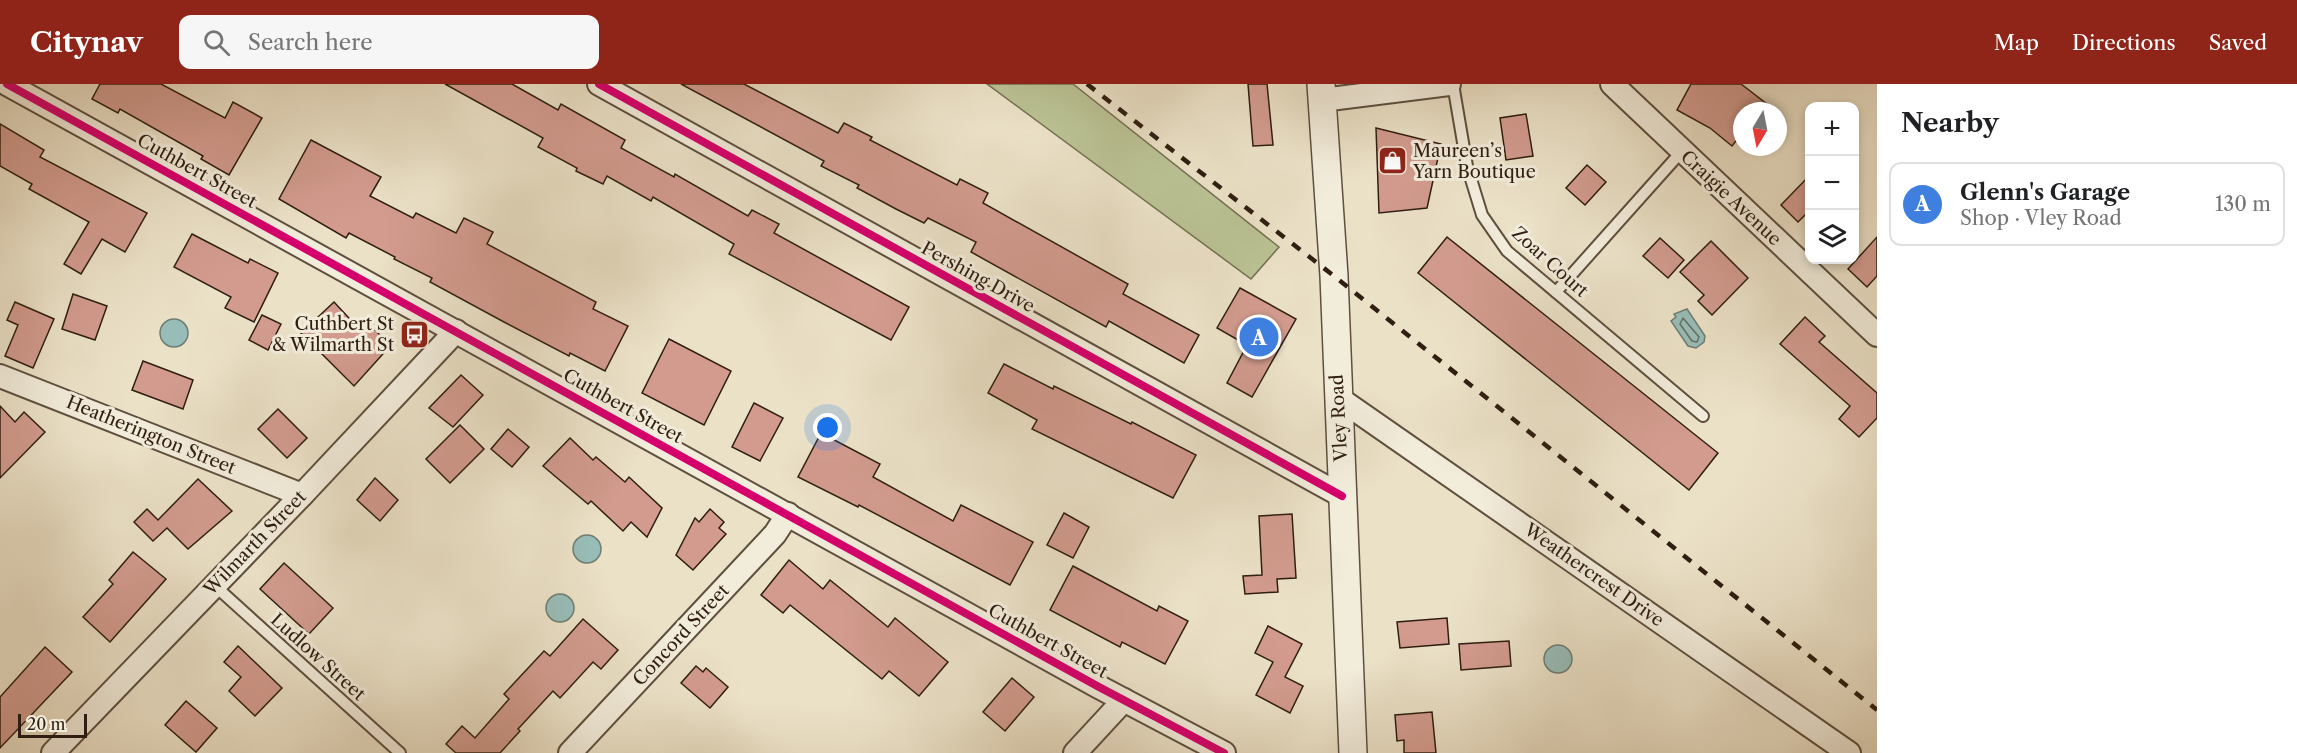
<!DOCTYPE html>
<html lang="en">
<head>
<meta charset="utf-8">
<style>
	body { margin:0; font-family:"Libre Caslon Text",serif; background:#f6f6f6; color:#202124 }
	.controls { position:absolute; right:18px; top:18px; display:grid; overflow:hidden; border-radius:12px; box-shadow:0 3px 9px #0003 }
	.controls button { width:54px; height:54px; display:grid; place-items:center; padding:0; border:0; border-bottom:2px solid #e0e0e0; background:#fff; color:#202124; font:30px sans-serif }
	.compass { position:absolute; left:1733px; top:18px; width:54px; height:54px; border-radius:50%; background:#fff; box-shadow:0 3px 9px #0003; rotate:190deg }
	.scale { position:absolute; left:18px; bottom:15px; width:69px; box-sizing:border-box; padding-left:6px; border:3px solid #2f1e11; border-top:0; font-size:16px; line-height:21px; white-space:nowrap; color:#2f1e11; -webkit-text-stroke:4px #f2ecdb; paint-order:stroke }
	.you { position:absolute; left:828px; top:344px; width:21px; height:21px; margin:-15px; border:4px solid #fff; border-radius:50%; background:#1a73e8; box-shadow:0 0 0 9px #1a73e833 }
	.badge { display:grid; place-items:center; width:39px; height:39px; border-radius:50%; background:#8f2418; color:#fff; font-size:20px; font-weight:700 }
	.pin { position:absolute; translate:-50% -50%; border:3px solid #fff; box-shadow:0 2px 6px #0006 }
	.list { margin:0; padding:0; list-style:none }
	h2 { display:flex; justify-content:space-between; align-items:center; height:78px; margin:0; padding:0 24px; font-size:26px }
	h2 small { font-size:20px; font-weight:400; color:#757577 }
	.list li { display:grid; grid-template-columns:39px 1fr auto; gap:18px; align-items:center; box-sizing:border-box; height:84px; margin:0 12px 12px; padding:0 12px; border:2px solid #e0e0e0; border-radius:12px }
	.list b { display:block; font-size:22px; white-space:nowrap }
	.list p { margin:0; font-size:20px; white-space:nowrap; color:#757577 }
	.list em { font-size:20px; font-style:normal; color:#757577 }
	.icon { flex:none; width:33px; height:33px; fill:none; stroke:currentColor; stroke-width:2; stroke-linecap:round; stroke-linejoin:round }
	.map { position:relative; flex:none; width:1877px; height:669px; overflow:hidden }
	header { display:flex; align-items:center; gap:36px; box-sizing:border-box; height:84px; padding:0 30px; background:#8f2418; color:#fff }
	header strong { font-size:28px }
	nav { display:flex; gap:33px; margin-inline-start:auto; font-size:21px }
	.search { width:420px; height:54px; background:#f6f6f6; display:flex; align-items:center; gap:15px; box-sizing:border-box; padding:0 21px; border-radius:12px; color:#757577; font-size:22px }
	main { display:flex }
	aside { flex:1; background:#fff }
	.map>svg:first-child { display:block }
</style>
</head>
<body>
<header>
<strong>Citynav</strong>
<div class="search"><svg class="icon" aria-label="search" viewBox="0 0 24 24"><circle cx="10" cy="10" r="6"/><path d="M15 15l6 6"/></svg>Search here</div>
<nav><a>Map</a><a>Directions</a><a>Saved</a></nav>
</header>
<main>
<div class="map">
<svg width="1877" height="669" viewBox="0 0 1877 669">
	<rect width="100%" height="100%" fill="#ebe1c7"/>
	<filter id="stains"><feTurbulence type="fractalNoise" baseFrequency=".00333" numOctaves="4"/><feColorMatrix values="0 0 0 0 .2 0 0 0 0 .09 0 0 0 0 .02 0 0 0 .5 -.17"/></filter>
	<radialGradient id="worn" r=".72"><stop offset=".6" stop-color="#630" stop-opacity="0"/><stop offset="1" stop-color="#630" stop-opacity=".3"/></radialGradient>
	<path fill="#bac294" stroke="#747052" stroke-width="1.5" d="M987,0H1073L1279,163L1251,195Z"/>
	<g fill="#98bdb8" stroke="#6e7d75" stroke-width="1.5">
		<path d="M1687,225L1705,252L1704,258L1696,264L1688,262L1671,237L1676,233L1674,230Z"/>
		<circle cx="174" cy="249" r="14"/>
		<circle cx="587" cy="465" r="14"/>
		<circle cx="560" cy="524" r="14"/>
		<circle cx="1558" cy="575" r="14"/>
	</g>
	<g fill="none" stroke-linecap="round" stroke-linejoin="round">
		<path stroke="#646e64" stroke-width="1.5" d="M1683,234L1699,253L1697,258L1692,257L1680,240Z"/>
	</g>
	<g fill="#d29b8e" stroke="#2f1e11" stroke-width="1.5">
		<path d="M100,0H161L225,34L233,18L262,34L229,91L201,75L203,72L120,25L118,29L92,15Z"/>
		<path d="M445,0H512L558,26L561,20L625,56L621,64L674,93L675,90L748,132L752,126L779,140L774,149L909,223L891,256L729,170L734,160L653,113L651,117L607,92L603,100L576,87L577,84L538,63L543,54Z"/>
		<path d="M681,0H744L838,49L844,39L872,53L870,56L957,101L960,95L988,109L983,119L1128,200L1123,210L1199,251L1184,279L1109,237L1106,243L971,168L976,158L928,134L924,139L896,125L857,104L859,101L821,82L824,77Z"/>
		<path d="M1248,0H1267L1273,61L1253,62Z"/>
		<path d="M1691,0H1741L1776,27H1742V49L1732,62L1710,44L1677,26Z"/>
		<path d="M1526,30L1533,72L1506,76L1500,34Z"/>
		<path d="M0,40L44,66L40,73L147,129L125,168L102,155L81,190L64,180L89,138L29,105L32,100L0,82Z"/>
		<path d="M1376,44L1441,60L1427,124L1379,129Z"/>
		<path d="M311,56L381,93L370,112L413,134L416,129L456,149L464,134L493,148L487,160L596,218L593,225L628,242L605,287L570,269L569,272L504,238L430,198L432,194L394,175L395,173L349,149L346,154L279,115Z"/>
		<path d="M1587,81L1606,98L1585,121L1566,104Z"/>
		<path d="M1809,92V127L1798,138L1781,121Z"/>
		<path d="M192,150L248,179L250,175L278,189L254,238L225,224L231,213L174,183Z"/>
		<path d="M1447,153L1718,369L1689,406L1418,189Z"/>
		<path d="M1877,153V192L1867,203L1848,185Z"/>
		<path d="M1660,154L1684,176L1668,194L1643,172Z"/>
		<path d="M1711,157L1748,194L1712,231L1698,217L1704,211L1680,188Z"/>
		<path d="M1240,204L1296,235L1252,313L1227,299L1247,261L1217,244Z"/>
		<path d="M73,210L107,222L95,256L62,245Z"/>
		<path d="M15,218L54,235L33,284L5,272L18,241L7,236Z"/>
		<path d="M334,218L361,247L368,240L391,261L354,302L301,249Z"/>
		<path d="M262,231L281,240L268,266L249,256Z"/>
		<path d="M1805,233L1825,252L1819,258L1877,309V334L1859,353L1839,335L1850,322L1780,260Z"/>
		<path d="M669,255L731,287L704,341L642,309Z"/>
		<path d="M143,277L193,296L183,325L132,306Z"/>
		<path d="M1004,280L1053,305L1054,302L1131,340L1132,338L1196,371L1173,414L1032,345L1037,336L988,309Z"/>
		<path d="M461,291L483,311L453,343L429,324Z"/>
		<path d="M754,319L783,334L760,377L732,363Z"/>
		<path d="M0,322L15,338L24,328L45,348L0,394Z"/>
		<path d="M278,325L307,354L287,374L258,345Z"/>
		<path d="M460,341L484,365L450,399L426,375Z"/>
		<path d="M508,345L529,363L512,383L491,365Z"/>
		<path d="M821,349L880,380L873,393L953,437L961,421L1033,458L1010,501L859,421L858,423L798,393Z"/>
		<path d="M570,354L593,376L596,373L625,398L629,393L662,424L647,453L631,438L623,447L591,417L588,420L543,382Z"/>
		<path d="M375,394L398,416L380,437L357,416Z"/>
		<path d="M198,395L232,427L188,465L167,444L153,457L134,438L147,425L158,436Z"/>
		<path d="M710,425L724,438L719,444L726,450L693,486L676,471L695,434L699,438Z"/>
		<path d="M1064,429L1089,443L1073,474L1047,461Z"/>
		<path d="M1292,430L1296,494L1277,495L1278,508L1245,510L1243,492L1262,491L1259,432Z"/>
		<path d="M133,468L166,495L110,558L83,533L113,500L109,496Z"/>
		<path d="M789,476L823,505L830,496L888,543L895,534L948,578L919,612L889,587L882,595L790,521L783,529L761,511Z"/>
		<path d="M284,479L333,524L309,550L260,505Z"/>
		<path d="M1073,482L1157,527L1159,522L1188,537L1165,580L1122,558L1120,563L1050,526Z"/>
		<path d="M1447,534L1449,560L1400,564L1397,538Z"/>
		<path d="M583,535L618,566L601,585L593,578L560,614L553,607L518,645L520,647L500,669H456L446,660L462,642L475,654L509,615L504,610L544,567L550,572Z"/>
		<path d="M1268,542L1302,560L1285,593L1303,602L1290,629L1256,611L1273,578L1255,569Z"/>
		<path d="M1509,557L1511,582L1461,586L1459,560Z"/>
		<path d="M238,562L282,604L255,632L229,607L241,593L224,578Z"/>
		<path d="M45,563L72,588L0,664V613Z"/>
		<path d="M696,582L703,588L706,584L728,603L710,624L681,599Z"/>
		<path d="M1012,594L1034,613L1005,647L983,628Z"/>
		<path d="M186,617L217,644L196,668L165,641Z"/>
		<path d="M1432,628L1436,669H1404V656L1397,657L1395,631Z"/>
	</g>
	<g fill="none" stroke-linecap="round" stroke-linejoin="round">
		<defs>
			<g id="service">
				<path d="M1453,0L1467,82L1482,131L1507,167L1703,332"/>
				<path d="M1556,208L1682,67"/>
				<path d="M214,501L400,669"/>
			</g>
			<g id="minor">
				<path d="M7,0L1099,603L1224,669"/>
				<path d="M599,0L1342,412"/>
				<path d="M1612,0L1877,251"/>
				<path d="M1322,16L1449,0"/>
				<path d="M0,292L302,411"/>
				<path d="M1337,313L1849,669"/>
				<path d="M53,669L302,411L456,247"/>
				<path d="M570,669L775,450L788,430"/>
				<path d="M1075,669L1124,616"/>
			</g>
			<path id="tertiary" d="M1321,0L1334,192L1353,669"/>
		</defs>
		<use href="#service" stroke="#5e4f3e" stroke-width="14"/>
		<use href="#minor" stroke="#5e4f3e" stroke-width="26"/>
		<use href="#tertiary" stroke="#5e4f3e" stroke-width="30"/>
		<use href="#service" stroke="#f2ecdb" stroke-width="10"/>
		<use href="#minor" stroke="#f2ecdb" stroke-width="22"/>
		<use href="#tertiary" stroke="#f2ecdb" stroke-width="27"/>
		<path stroke="#2f1e11" stroke-width="4.5" stroke-dasharray="10 10" stroke-linecap="butt" d="M1087,0L1334,192L1877,626"/>
		<defs>
			<g id="cycleway">
				<path d="M7,0L1099,603L1224,669"/>
				<path d="M599,0L1342,412"/>
			</g>
		</defs>
		<use href="#cycleway" stroke="#f2ecdb" stroke-width="11"/>
		<use href="#cycleway" stroke="#d6006c" stroke-width="8"/>
	</g>
	<defs>
		<symbol id="shop-square" viewBox="-11 -11 22 22"><rect x="-9" y="-9" width="18" height="18" rx="4" fill="#8f2418" stroke="#f2ecdb"/><path d="M-5-2.5h2.3a2.7 3.5 0 0 1 5.4 0H5L5.5 6h-11ZM-1.5-2.5h3a1.5 2.3 0 0 0-3 0Z" fill="#fff"/></symbol>
		<symbol id="bus-square" viewBox="-11 -11 22 22"><rect x="-9" y="-9" width="18" height="18" rx="4" fill="#8f2418" stroke="#f2ecdb"/><path d="M-5-6H5V4H4V6H2V4H-2V6H-4V4H-5ZM-3.5-4V0h7V-4ZM-3.5 1.2v1.5H-2V1.2ZM2 1.2v1.5H3.5V1.2Z" fill="#fff"/></symbol>
	</defs>
	<g fill-rule="evenodd">
		<use href="#shop-square" x="1376" y="60" width="33" height="33"/>
		<use href="#bus-square" x="398" y="234" width="33" height="33"/>
	</g>
	<g text-anchor="middle" dominant-baseline="central" stroke-width="6" stroke-linejoin="round" paint-order="stroke">
		<g font-size="18" fill="#2f1e11" stroke="#f2ecdb" text-anchor="start">
			<text x="1413" y="67">Maureen’s<tspan x="1413" dy="21">Yarn Boutique</tspan></text>
			<text x="394" y="240" text-anchor="end">Cuthbert St<tspan x="394" dy="21">&amp; Wilmarth St</tspan></text>
		</g>
		<g font-size="18" fill="#2f1e11" stroke="#f2ecdb">
			<text transform="translate(197 87) rotate(29)">Cuthbert Street</text>
			<text transform="translate(1731 114) rotate(43)">Craigie Avenue</text>
			<text transform="translate(1550 178) rotate(42)">Zoar Court</text>
			<text transform="translate(978 193) rotate(29)">Pershing Drive</text>
			<text transform="translate(623 322) rotate(29)">Cuthbert Street</text>
			<text transform="translate(1339 334) rotate(-93)">Vley Road</text>
			<text transform="translate(151 351) rotate(22)">Heatherington Street</text>
			<text transform="translate(255 459) rotate(-46)">Wilmarth Street</text>
			<text transform="translate(1594 491) rotate(35)">Weathercrest Drive</text>
			<text transform="translate(681 551) rotate(-47)">Concord Street</text>
			<text transform="translate(1048 557) rotate(29)">Cuthbert Street</text>
			<text transform="translate(318 573) rotate(42)">Ludlow Street</text>
		</g>
	</g>
	<rect width="100%" height="100%" filter="url(#stains)"/>
	<rect width="100%" height="100%" fill="url(#worn)"/>
</svg>
<div class="controls">
<button>+</button>
<button>−</button>
<button><svg class="icon" aria-label="layers" viewBox="0 0 24 24"><path d="M12 4l9 5-9 5-9-5zM3 14l9 5 9-5"/></svg></button>
</div>
<svg class="compass" viewBox="-18 -18 36 36"><path d="M0-13l5 13h-10z" fill="#e53935"/><path d="M0 13l5-13h-10z" fill="#757577"/></svg>
<div class="scale">20 m</div>
<div class="you"></div>
<div class="pin badge" style="left:1259px;top:253px;background:#3f7fe0">A</div>
</div>
<aside>
<h2>Nearby<small></small></h2>
<ul class="list">
<li><span class="badge" style="background:#3f7fe0">A</span><div><b>Glenn's Garage</b><p>Shop · Vley Road</p></div><em>130 m</em></li>
</ul>
</aside>
</main>
</body>
</html>
